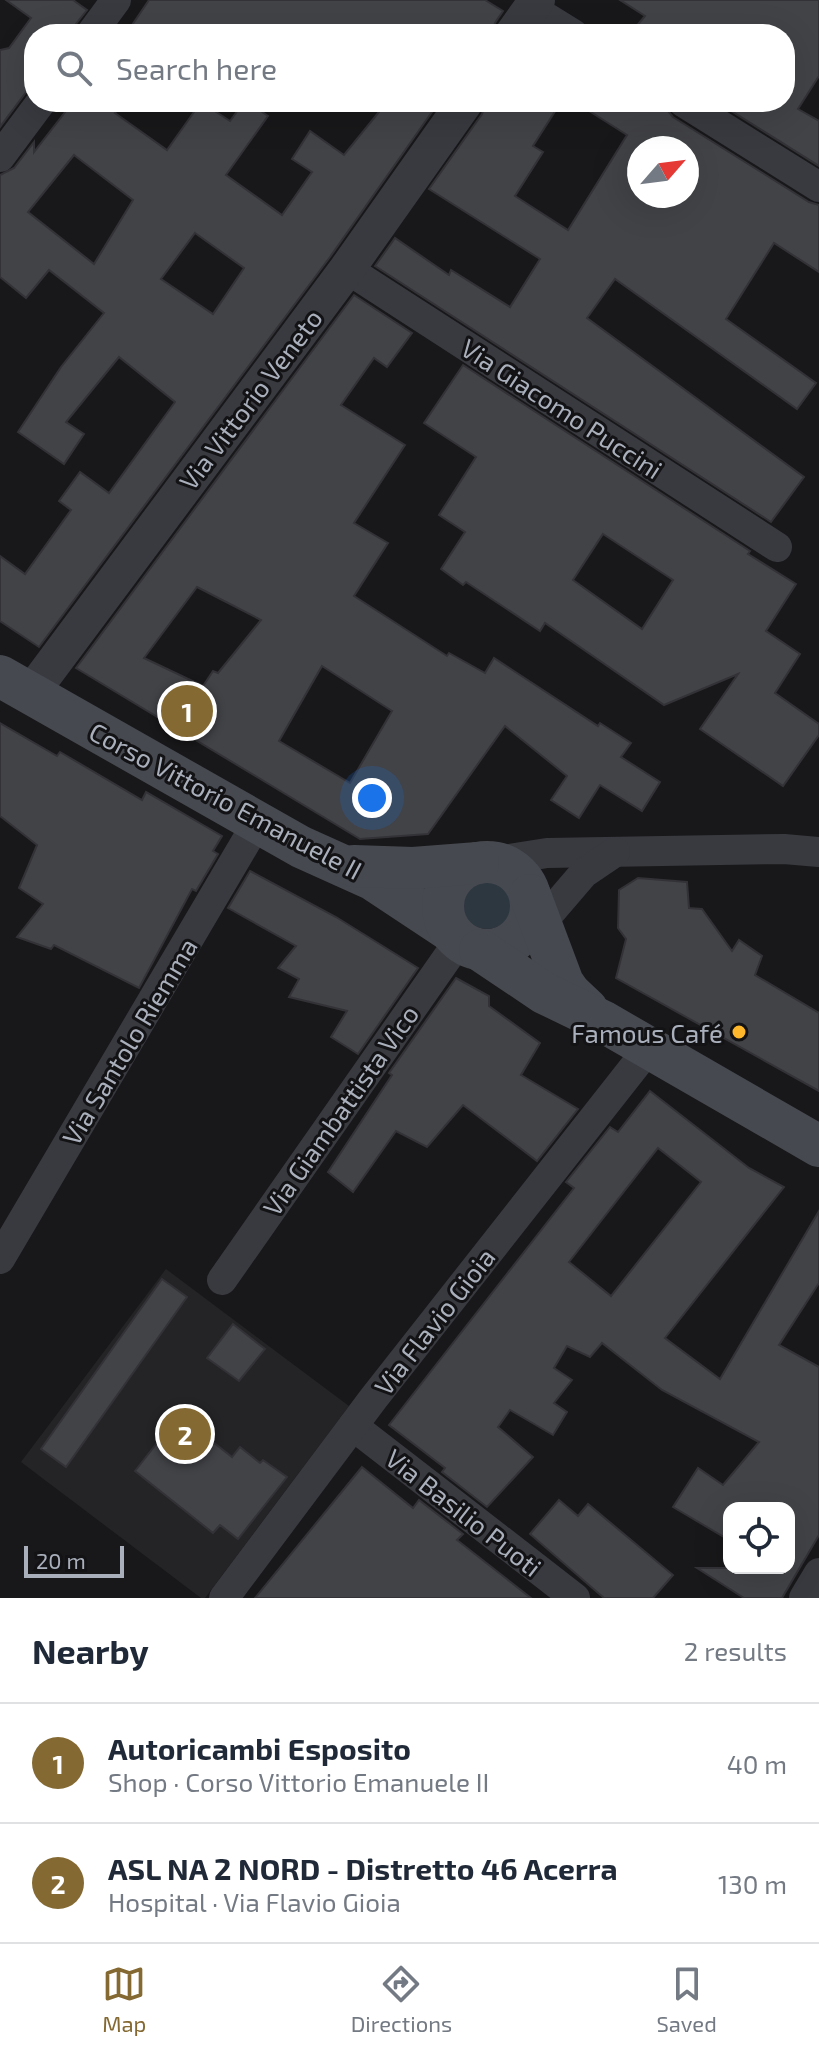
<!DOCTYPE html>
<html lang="en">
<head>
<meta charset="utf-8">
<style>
	body { margin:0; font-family:"Exo 2",sans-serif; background:#f6f6f7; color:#1f2937 }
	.controls { position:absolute; right:24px; bottom:24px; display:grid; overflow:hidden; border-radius:16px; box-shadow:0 8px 32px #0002 }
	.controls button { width:72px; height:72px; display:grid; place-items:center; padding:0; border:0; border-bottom:2px solid #e0e1e3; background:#fff; color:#1f2937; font:40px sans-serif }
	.compass { position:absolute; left:627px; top:136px; width:72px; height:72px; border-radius:50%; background:#fff; box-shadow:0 8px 32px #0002; rotate:62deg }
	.scale { position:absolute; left:24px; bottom:20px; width:100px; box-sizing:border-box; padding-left:8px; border:4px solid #a9afbb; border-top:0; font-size:22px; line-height:28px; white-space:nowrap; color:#a9afbb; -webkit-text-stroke:6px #131315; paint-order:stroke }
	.you { position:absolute; left:372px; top:798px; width:28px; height:28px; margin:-20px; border:6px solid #fff; border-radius:50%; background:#1a73e8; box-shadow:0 0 0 12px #1a73e833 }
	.badge { display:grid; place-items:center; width:52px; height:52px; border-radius:50%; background:#846932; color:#fff; font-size:26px; font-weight:700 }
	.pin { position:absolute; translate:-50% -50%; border:4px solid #fff; box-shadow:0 2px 8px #0006 }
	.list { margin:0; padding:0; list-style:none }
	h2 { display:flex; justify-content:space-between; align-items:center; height:104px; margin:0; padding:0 32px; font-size:34px }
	h2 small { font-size:26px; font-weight:400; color:#747a83 }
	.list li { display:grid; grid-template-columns:52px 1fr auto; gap:24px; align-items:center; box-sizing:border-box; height:120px; padding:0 32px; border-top:2px solid #e0e1e3 }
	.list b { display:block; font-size:30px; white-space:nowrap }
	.list p { margin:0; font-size:26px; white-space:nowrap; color:#747a83 }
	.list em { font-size:26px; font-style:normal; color:#747a83 }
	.icon { flex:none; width:44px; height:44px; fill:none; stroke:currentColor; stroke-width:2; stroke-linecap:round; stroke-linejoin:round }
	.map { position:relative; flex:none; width:819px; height:1598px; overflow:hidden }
	.search { position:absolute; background:#fff; box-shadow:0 8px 32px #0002; left:24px; right:24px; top:24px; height:88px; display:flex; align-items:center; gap:20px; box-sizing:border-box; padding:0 28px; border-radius:32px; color:#747a83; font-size:30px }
	.sheet { height:344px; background:#fff }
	nav { display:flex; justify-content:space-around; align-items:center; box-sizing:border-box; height:112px; border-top:2px solid #e0e1e3; background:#fff; font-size:22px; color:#747a83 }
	nav a { display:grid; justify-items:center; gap:4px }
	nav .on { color:#846932 }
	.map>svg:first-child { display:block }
</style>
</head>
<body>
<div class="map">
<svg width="819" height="1598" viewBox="0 0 819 1598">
	<rect width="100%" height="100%" fill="#18181a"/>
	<path fill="#242427" d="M166,1269L349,1406L205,1598H201L21,1462Z"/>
	<circle fill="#2d3740" cx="487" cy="905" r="24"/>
	<g fill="#424347" stroke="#323237" stroke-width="2" fill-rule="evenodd">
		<path d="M6,0H73L87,10L76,24L73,34H34V86L27,91L0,127V50L9,48L31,18Z"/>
		<path d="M149,0H485L503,11L495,23L492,34H126Z"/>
		<path d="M620,0H819V76L798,109L819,121V166L717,102H785V34H630L645,16Z"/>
		<path d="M73,102H123L115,113L167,150L201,102L230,121L244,102H248L268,116L226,175L282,215L312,172L292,159L310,131L344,155L387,102H439L330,257L39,647L0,621V556L25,574L71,510L59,501L80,472L109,493L175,402L119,357L66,422L84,434L64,464L18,432L61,367L104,313L49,270L26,298L0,277V175L14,168L34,142V152ZM74,155L133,200L94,264L28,212ZM195,233L244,268L213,314L161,279Z"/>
		<path d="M486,102H561L533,146L543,152L515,196L568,230L627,135L575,102H665L668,111L673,117L809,202L819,205V272L774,243L726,319L816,383L797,409L615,279L587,318L804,477L771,522L375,266L395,238L449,275L451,270L510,307L540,259L429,189L482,114ZM639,148H687V196H639Z"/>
		<path d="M354,295L412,333L387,367L374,358L341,405L405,445L354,523L388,543L354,596L447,656L449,653L485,673L494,658L598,726L600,723L631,743L621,757L660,782L642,811L600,785L579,818L551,800L567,776L505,726L428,834L360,839L76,668ZM197,587L261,620L218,673L213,671L203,686L144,658ZM322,666L392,711L350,783L279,741Z"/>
		<path d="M463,365L750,551L748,554L796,584L766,631L800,654L775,693L819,724V735L783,786L700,729L738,674L664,705L545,623L540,631L466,582L463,585L441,569L465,532L439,515L476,457L424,423ZM603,534L673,580L642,629L573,580Z"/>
		<path d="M0,723L57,756L60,752L142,800L146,792L222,836L213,851L218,854L196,891L192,889L139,988L54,945L51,949L17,937L43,904L19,888L37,845L0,816Z"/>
		<path d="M250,871L336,917L418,968L358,1054L331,1037L347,1011L289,997L299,979L278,968L296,946L228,908Z"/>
		<path d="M638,878L687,882L689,908L702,909L732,951L739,940L762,956L755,975L819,1013V1091L616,978L626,939L618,928L619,890Z"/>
		<path d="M456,978L489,996V1006L540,1043L521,1075L578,1109L537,1161L463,1105L427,1147L396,1131L353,1192L328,1172L392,1075L389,1073Z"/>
		<path d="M650,1091L749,1168L784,1187L665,1338L720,1379L819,1211V1283L779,1345L819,1367V1535L782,1598H744L697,1568H789V1508H729V1540L673,1507L698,1468L723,1485L759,1442L662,1390L602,1343L590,1357L567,1346L554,1368L572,1380L554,1403L567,1412L553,1435L510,1410L498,1427L533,1457L487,1507L442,1472L445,1468L389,1425L574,1188L566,1182L610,1127L618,1132ZM658,1148L701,1182L611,1296L569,1262Z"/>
		<path d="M162,1279L187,1297L66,1467L41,1449Z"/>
		<path d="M233,1324L265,1349L239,1381L207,1358Z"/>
		<path d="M179,1415L232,1457L240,1447L260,1463L263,1460L287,1477L238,1539L220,1525L213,1533L135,1471Z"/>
		<path d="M362,1467L413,1508L419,1500L463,1534L457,1540L531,1598H255Z"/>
		<path d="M559,1500L578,1516L588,1504L673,1575L653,1598H604L530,1534Z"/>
	</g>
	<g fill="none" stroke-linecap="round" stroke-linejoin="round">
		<g stroke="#393a40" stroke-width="30">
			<path d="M531,8L573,34"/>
			<path d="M91,34L116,0"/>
			<path d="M683,102L819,187"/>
			<path d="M0,157L41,102"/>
			<path d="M347,269L777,547"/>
			<path d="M491,862L547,853L784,849L819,852"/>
			<path d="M524,932L548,915L584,873L615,852"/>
			<path d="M0,1259L257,823"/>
			<path d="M222,1280L459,941"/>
			<path d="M353,1426L575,1598"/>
			<path d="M224,1598L373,1399L649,1048"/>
			<path d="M804,1598L819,1573"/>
		</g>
		<g stroke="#393a40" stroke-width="36">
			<path d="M513,34L537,0"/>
			<path d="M31,693L347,269L465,102"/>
		</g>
		<g stroke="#464950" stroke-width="42">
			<path d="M0,676L301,847L372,879L449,930"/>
			<circle cx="487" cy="906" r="44"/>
			<path d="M354,866L413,868L478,863"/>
			<path d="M530,895L563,983L570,993L587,1009"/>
			<path d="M480,950L544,993L604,1022L819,1146"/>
		</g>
	</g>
	<circle fill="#ffb82b" stroke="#131315" stroke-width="3" cx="739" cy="1032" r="8"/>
	<g text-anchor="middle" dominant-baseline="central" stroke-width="6" stroke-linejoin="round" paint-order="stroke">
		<g font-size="26" fill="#a9afbb" stroke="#131315">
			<text transform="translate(250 399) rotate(-53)">Via Vittorio Veneto</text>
			<text transform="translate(562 408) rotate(33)">Via Giacomo Puccini</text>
			<text transform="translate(226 800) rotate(28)">Corso Vittorio Emanuele II</text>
			<text transform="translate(129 1041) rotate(-59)">Via Santolo Riemma</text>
			<text transform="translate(340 1110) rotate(-55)">Via Giambattista Vico</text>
			<text transform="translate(434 1321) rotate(-52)">Via Flavio Gioia</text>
			<text transform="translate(464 1512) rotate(38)">Via Basilio Puoti</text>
		</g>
		<g font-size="26" fill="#a9afbb" stroke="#131315" text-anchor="end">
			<text x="723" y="1032">Famous Café</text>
		</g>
	</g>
</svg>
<div class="controls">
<button><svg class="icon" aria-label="locate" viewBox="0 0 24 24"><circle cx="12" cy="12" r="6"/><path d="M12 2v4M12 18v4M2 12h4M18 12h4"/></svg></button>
</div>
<svg class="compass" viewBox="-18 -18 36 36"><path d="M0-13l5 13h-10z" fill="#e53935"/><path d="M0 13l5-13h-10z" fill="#747a83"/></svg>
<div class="scale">20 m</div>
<div class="you"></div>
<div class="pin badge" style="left:187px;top:711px">1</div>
<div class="pin badge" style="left:185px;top:1434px">2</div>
<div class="search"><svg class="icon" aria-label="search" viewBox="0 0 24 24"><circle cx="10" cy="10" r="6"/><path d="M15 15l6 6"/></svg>Search here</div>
</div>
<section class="sheet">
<h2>Nearby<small>2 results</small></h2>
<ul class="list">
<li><span class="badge">1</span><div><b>Autoricambi Esposito</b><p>Shop · Corso Vittorio Emanuele II</p></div><em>40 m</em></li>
<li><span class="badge">2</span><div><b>ASL NA 2 NORD - Distretto 46 Acerra</b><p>Hospital · Via Flavio Gioia</p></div><em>130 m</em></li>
</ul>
</section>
<nav>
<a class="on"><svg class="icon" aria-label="map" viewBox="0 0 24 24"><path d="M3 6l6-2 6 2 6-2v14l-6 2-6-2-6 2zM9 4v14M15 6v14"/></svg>Map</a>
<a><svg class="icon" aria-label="directions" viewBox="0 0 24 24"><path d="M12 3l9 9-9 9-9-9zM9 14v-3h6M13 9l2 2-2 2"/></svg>Directions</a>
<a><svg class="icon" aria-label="saved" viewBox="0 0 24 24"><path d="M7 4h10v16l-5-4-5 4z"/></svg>Saved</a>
</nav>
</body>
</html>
